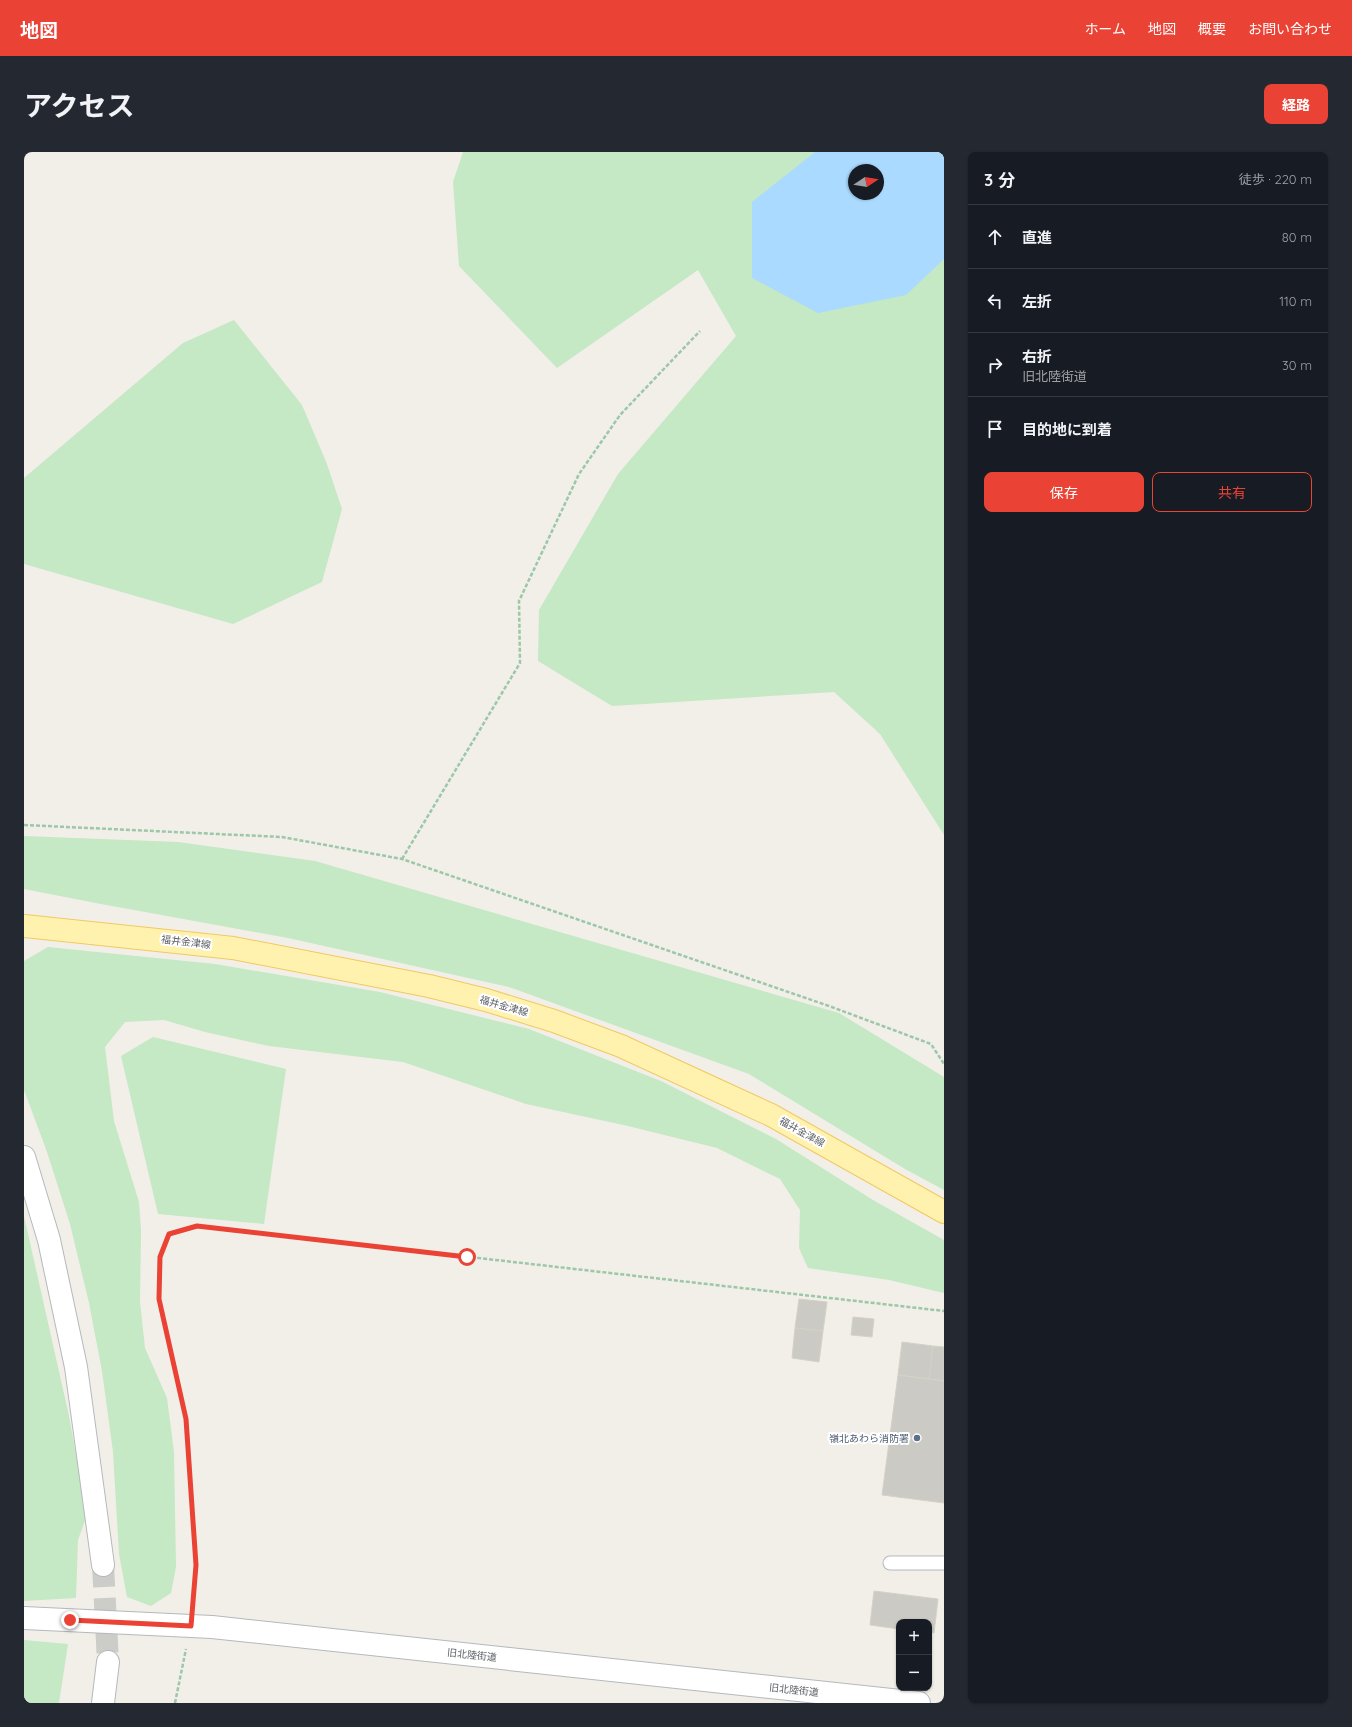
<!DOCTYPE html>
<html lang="ja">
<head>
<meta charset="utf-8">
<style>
	body { margin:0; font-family:Quicksand,"Noto Sans JP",sans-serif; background:#242831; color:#f1f3f6 }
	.controls { position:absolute; right:12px; bottom:12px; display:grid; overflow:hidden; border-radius:8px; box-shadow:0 1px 3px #0004 }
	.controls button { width:36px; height:36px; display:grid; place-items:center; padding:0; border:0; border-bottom:1px solid #363941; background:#171b24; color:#f1f3f6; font:20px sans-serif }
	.compass { position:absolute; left:824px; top:12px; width:36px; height:36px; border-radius:50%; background:#171b24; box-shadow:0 1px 3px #0004; rotate:78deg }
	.stop { position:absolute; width:12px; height:12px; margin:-9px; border:3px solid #ea4335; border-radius:50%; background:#fff }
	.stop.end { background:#ea4335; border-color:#fff; box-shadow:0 1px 4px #0008 }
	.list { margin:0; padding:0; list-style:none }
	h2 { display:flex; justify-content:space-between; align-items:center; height:52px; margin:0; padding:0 16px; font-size:17px }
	h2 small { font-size:13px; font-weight:400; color:#9ea1a6 }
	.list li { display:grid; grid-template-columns:26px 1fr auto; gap:12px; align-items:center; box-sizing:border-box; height:64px; padding:0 16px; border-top:1px solid #363941 }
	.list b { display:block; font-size:15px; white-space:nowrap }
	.list p { margin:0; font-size:13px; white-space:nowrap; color:#9ea1a6 }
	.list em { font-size:13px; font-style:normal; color:#9ea1a6 }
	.actions { display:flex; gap:8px; padding:12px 16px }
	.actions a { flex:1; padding:9px 0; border:1px solid #ea4335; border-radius:8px; text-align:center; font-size:14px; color:#ea4335 }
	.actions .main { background:#ea4335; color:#fff }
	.icon { flex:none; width:22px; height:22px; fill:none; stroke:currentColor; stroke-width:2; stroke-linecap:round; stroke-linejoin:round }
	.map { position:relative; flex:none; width:920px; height:1551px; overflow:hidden; border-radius:8px }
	header { display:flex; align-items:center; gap:24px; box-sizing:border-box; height:56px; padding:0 20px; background:#ea4335; color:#fff }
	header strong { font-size:19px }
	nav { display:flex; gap:22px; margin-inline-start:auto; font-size:14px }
	.intro { display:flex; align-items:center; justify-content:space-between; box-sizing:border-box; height:96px; padding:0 24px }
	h1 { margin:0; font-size:28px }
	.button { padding:10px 18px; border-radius:8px; background:#ea4335; color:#fff; font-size:14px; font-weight:700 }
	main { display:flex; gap:24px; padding:0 24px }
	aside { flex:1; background:#171b24; border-radius:8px; box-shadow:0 1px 3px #0004 }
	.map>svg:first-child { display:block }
</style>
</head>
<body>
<header>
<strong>地図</strong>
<nav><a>ホーム</a><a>地図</a><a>概要</a><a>お問い合わせ</a></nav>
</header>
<div class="intro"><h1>アクセス</h1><a class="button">経路</a></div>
<main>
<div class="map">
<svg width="920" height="1551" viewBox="0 0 920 1551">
	<rect width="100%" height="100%" fill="#f1efe8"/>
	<g fill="#c5e8c5" fill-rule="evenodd">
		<path d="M439,0H920V683L856,582L810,540L588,554L514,509L515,458L594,322L712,184L674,118L533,216L435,114L429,30ZM830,18H854V42H830Z"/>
		<path d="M210,168L278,253L303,312L318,357L298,430L209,472L0,412V326L159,191Z"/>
		<path d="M0,684L154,690L291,709L815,861L920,925V1038L881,1017L725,922L485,835L264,786L77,752L0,737Z"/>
		<path d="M24,795L191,812L356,840L505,877L637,929L752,987L849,1048L920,1088V1141L865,1128L784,1116L775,1096L776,1058L756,1027L693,996L604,974L502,952L379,910L245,894L181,880L140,868L101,870L81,895L90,969L115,1050L117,1078L116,1150L121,1196L143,1246L150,1300L152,1415L147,1441L127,1454L103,1445L95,1402L89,1300L78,1219L65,1151L46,1072L23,1000L0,938V809Z"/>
		<path d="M129,885L262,917L240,1072L134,1062L97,904Z"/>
		<path d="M0,1064L45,1264L63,1363L54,1388L52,1446L0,1449Z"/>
		<path d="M0,1488L44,1492L35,1551H0Z"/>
	</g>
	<path fill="#aadaff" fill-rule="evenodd" d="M791,0H920V107L882,143L794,161L728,126V50ZM830,18H854V42H830Z"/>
	<g fill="#cccac5" stroke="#d6d1c6">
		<path d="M775,1147L803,1150L799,1179L771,1176Z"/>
		<path d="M829,1165L850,1167L848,1185L827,1183Z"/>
		<path d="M771,1176L799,1179L795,1210L768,1206Z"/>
		<path d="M878,1190L909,1194L905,1227L874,1223Z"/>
		<path d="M909,1194L920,1195V1229L905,1227Z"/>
		<path d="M874,1223L920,1229V1351L858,1343Z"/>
		<path d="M850,1439L914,1447L910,1481L905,1480V1470H875V1477L846,1473Z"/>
	</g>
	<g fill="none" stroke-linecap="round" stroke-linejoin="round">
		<path stroke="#ccccc8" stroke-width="22" stroke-dasharray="22 11" stroke-linecap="butt" d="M79,1413L84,1510"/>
		<defs>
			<path id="service" d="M866,1411H920"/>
			<g id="tertiary">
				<path d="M0,1005L25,1088L52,1215L79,1413"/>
				<path d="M0,1466L188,1475L895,1551"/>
				<path d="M79,1551L84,1510"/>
			</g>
			<path id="primary" d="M0,774L209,796L405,834L462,848L530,869L597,894L747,963L920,1060"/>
		</defs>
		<use href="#service" stroke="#b5b8bc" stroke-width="15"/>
		<use href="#tertiary" stroke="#b5b8bc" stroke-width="24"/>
		<use href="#primary" stroke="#f2c960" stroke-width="24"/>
		<g stroke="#9cc7a9" stroke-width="2.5" stroke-dasharray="4 2" stroke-linecap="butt">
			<path d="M0,673L258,685L378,707L805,854L907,892L920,912"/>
			<path d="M378,707L496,511L495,449L555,322L596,263L676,179"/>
			<path d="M169,1450L172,1413L162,1267L135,1147V1105L145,1083L173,1074L920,1159"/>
			<path d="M151,1551L162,1497"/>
		</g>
		<use href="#service" stroke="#fff" stroke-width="13"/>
		<use href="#tertiary" stroke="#fff" stroke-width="22"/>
		<use href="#primary" stroke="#fff2af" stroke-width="22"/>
	</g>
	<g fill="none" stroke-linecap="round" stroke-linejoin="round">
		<path stroke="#ea4335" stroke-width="5" d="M46,1468L167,1474L172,1413L162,1267L135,1147L136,1105L145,1082L173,1074L443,1105"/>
	</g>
	<circle fill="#5c6f8a" stroke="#fff" stroke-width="1.5" cx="893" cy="1286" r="4"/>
	<g text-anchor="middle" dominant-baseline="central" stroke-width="4" stroke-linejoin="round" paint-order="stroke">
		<g font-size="10" fill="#5f6368" stroke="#fff">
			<text transform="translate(162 790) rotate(7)">福井金津線</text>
			<text transform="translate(480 854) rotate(16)">福井金津線</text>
			<text transform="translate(778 980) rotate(29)">福井金津線</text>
			<text transform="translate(448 1503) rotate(6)">旧北陸街道</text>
			<text transform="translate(770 1538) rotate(6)">旧北陸街道</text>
		</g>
		<g font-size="10" fill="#4e5e75" stroke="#fff" text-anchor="end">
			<text x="885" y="1286">嶺北あわら消防署</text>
		</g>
	</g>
</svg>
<div class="controls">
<button>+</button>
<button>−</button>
</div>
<svg class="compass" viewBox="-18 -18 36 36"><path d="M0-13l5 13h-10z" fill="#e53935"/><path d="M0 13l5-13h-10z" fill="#9ea1a6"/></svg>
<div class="stop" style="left:443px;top:1105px"></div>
<div class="stop end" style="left:46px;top:1468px"></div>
</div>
<aside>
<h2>3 分<small>徒歩 · 220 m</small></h2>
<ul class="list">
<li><svg class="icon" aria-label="ahead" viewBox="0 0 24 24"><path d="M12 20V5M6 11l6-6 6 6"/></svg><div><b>直進</b></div><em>80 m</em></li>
<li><svg class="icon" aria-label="left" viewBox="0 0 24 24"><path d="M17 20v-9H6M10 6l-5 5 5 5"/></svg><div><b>左折</b></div><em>110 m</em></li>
<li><svg class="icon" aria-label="right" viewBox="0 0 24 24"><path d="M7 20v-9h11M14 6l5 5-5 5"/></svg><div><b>右折</b><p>旧北陸街道</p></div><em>30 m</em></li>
<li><svg class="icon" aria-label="arrive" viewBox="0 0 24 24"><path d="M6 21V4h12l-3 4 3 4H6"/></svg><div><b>目的地に到着</b></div></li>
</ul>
<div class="actions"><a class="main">保存</a><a>共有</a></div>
</aside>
</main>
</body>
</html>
